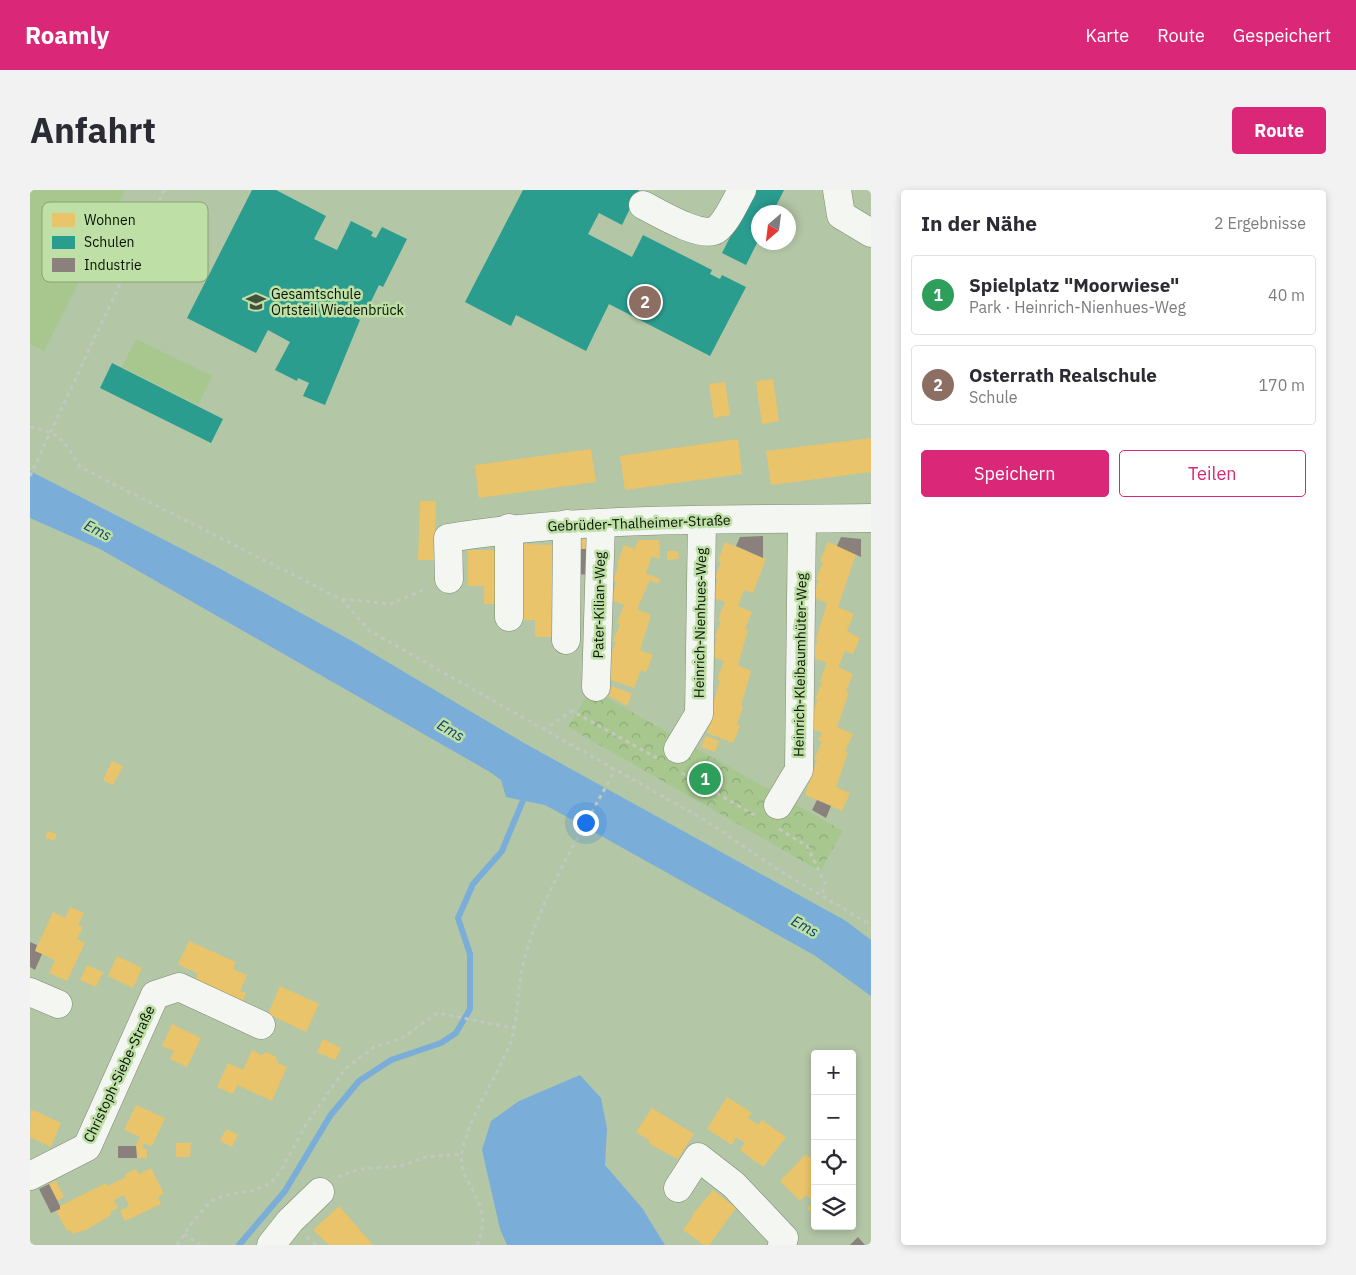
<!DOCTYPE html>
<html lang="de">
<head>
<meta charset="utf-8">
<style>
	body { margin:0; font-family:"IBM Plex Sans",sans-serif; background:#f2f2f3; color:#2b2b33 }
	.controls { position:absolute; right:15px; bottom:15px; display:grid; overflow:hidden; border-radius:5px; box-shadow:0 2px 8px #0003 }
	.controls button { width:45px; height:45px; display:grid; place-items:center; padding:0; border:0; border-bottom:1px solid #e1e1e2; background:#fff; color:#2b2b33; font:25px sans-serif }
	.compass { position:absolute; left:721px; top:15px; width:45px; height:45px; border-radius:50%; background:#fff; box-shadow:0 2px 8px #0003; rotate:208deg }
	.you { position:absolute; left:555px; top:632px; width:18px; height:18px; margin:-12px; border:4px solid #fff; border-radius:50%; background:#1a73e8; box-shadow:0 0 0 8px #1a73e833 }
	.badge { display:grid; place-items:center; width:32px; height:32px; border-radius:50%; background:#db2777; color:#fff; font-size:16px; font-weight:700 }
	.pin { position:absolute; translate:-50% -50%; border:2px solid #fff; box-shadow:0 1px 5px #0006 }
	.list { margin:0; padding:0; list-style:none }
	h2 { display:flex; justify-content:space-between; align-items:center; height:65px; margin:0; padding:0 20px; font-size:21px }
	h2 small { font-size:16px; font-weight:400; color:#7c7c81 }
	.list li { display:grid; grid-template-columns:32px 1fr auto; gap:15px; align-items:center; box-sizing:border-box; height:80px; margin:0 10px 10px; padding:0 10px; border:1px solid #e1e1e2; border-radius:5px }
	.list b { display:block; font-size:19px; white-space:nowrap }
	.list p { margin:0; font-size:16px; white-space:nowrap; color:#7c7c81 }
	.list em { font-size:16px; font-style:normal; color:#7c7c81 }
	.actions { display:flex; gap:10px; padding:15px 20px }
	.actions a { flex:1; padding:11px 0; border:1px solid #db2777; border-radius:5px; text-align:center; font-size:18px; color:#db2777 }
	.actions .main { background:#db2777; color:#fff }
	.icon { flex:none; width:28px; height:28px; fill:none; stroke:currentColor; stroke-width:2; stroke-linecap:round; stroke-linejoin:round }
	.map { position:relative; flex:none; width:841px; height:1055px; overflow:hidden; border-radius:5px }
	header { display:flex; align-items:center; gap:30px; box-sizing:border-box; height:70px; padding:0 25px; background:#db2777; color:#fff }
	header strong { font-size:24px }
	nav { display:flex; gap:28px; margin-inline-start:auto; font-size:18px }
	.intro { display:flex; align-items:center; justify-content:space-between; box-sizing:border-box; height:120px; padding:0 30px }
	h1 { margin:0; font-size:35px }
	.button { padding:12px 22px; border-radius:5px; background:#db2777; color:#fff; font-size:18px; font-weight:700 }
	main { display:flex; gap:30px; padding:0 30px }
	aside { flex:1; background:#fff; border-radius:5px; box-shadow:0 2px 8px #0003 }
	.map>svg:first-child { display:block }
</style>
</head>
<body>
<header>
<strong>Roamly</strong>
<nav><a>Karte</a><a>Route</a><a>Gespeichert</a></nav>
</header>
<div class="intro"><h1>Anfahrt</h1><a class="button">Route</a></div>
<main>
<div class="map">
<svg width="841" height="1055" viewBox="0 0 841 1055">
	<defs>
		<pattern id="forest-crowns" width="20" height="18" patternUnits="userSpaceOnUse" patternTransform="scale(1.25)"><rect width="20" height="18" fill="#a7c78f"/><path d="M2 6a3 3 0 1 1 6 0M12 15a3 3 0 1 1 6 0" fill="none" stroke="#8eaa7a"/></pattern>
	</defs>
	<rect width="100%" height="100%" fill="#b3c6a6"/>
	<path fill="url(#forest-crowns)" d="M561,499L813,641L790,681L538,537Z"/>
	<g fill="#a7c78f">
		<path d="M0,0H95L14,161L0,154Z"/>
		<path d="M106,149L182,186L168,215L92,177Z"/>
	</g>
	<g fill="#7aaed8">
		<path d="M0,281L185,376L322,451L494,553L816,731L841,750V806L784,765L548,633L515,615L476,607L471,590L460,582L70,359L0,328Z"/>
		<path d="M550,885L571,908L577,938L575,975L612,1018L635,1055H477L470,1039L452,960L461,931L489,911Z"/>
	</g>
	<g fill="#e9c46a">
		<path d="M743,189L749,231L732,234L726,191Z"/>
		<path d="M695,192L700,225L684,228L679,194Z"/>
		<path d="M841,248V282L741,295L736,261Z"/>
		<path d="M708,249L712,284L595,300L590,266Z"/>
		<path d="M561,259L566,292L449,308L445,275Z"/>
		<path d="M390,311H406L404,370H388Z"/>
		<rect x="548" y="349" width="17" height="10"/>
		<path d="M608,350H629L630,369L622,366L616,383L630,389L628,394L620,390L607,419L621,425L610,460L623,465L616,482L611,480L604,498L575,488L582,470L579,469L586,452L583,451L590,434L587,433L594,415L580,410L587,392L583,391L589,375L587,374L594,355L605,359Z"/>
		<path d="M695,352L736,369L723,403L714,400L708,416L722,422L715,439L718,440L708,475L721,481L711,516L713,517L707,534L710,536L703,553L677,543L683,526L680,525L690,490L687,489L694,471L681,466L687,449L685,447L691,431L688,430L695,412L681,407L688,390L685,388L691,372L688,371Z"/>
		<path d="M798,352L826,364L808,417L824,424L817,441L830,448L823,464L815,461L808,477L823,484L816,501L819,502L807,537L823,544L815,561L818,562L806,597L820,603L812,621L775,605L787,570L784,569L792,552L788,550L792,543L780,538V527L788,510L785,509L792,492L790,491L797,473L781,467L788,450L786,449L797,413L782,407L789,390L786,389L793,373L790,371Z"/>
		<path d="M491,354L525,355L522,447H505V430H488Z"/>
		<path d="M438,360H470V414H454V396H438Z"/>
		<path d="M637,361H648L649,369L637,370Z"/>
		<path d="M582,496L602,504L597,516L579,506Z"/>
		<path d="M676,546L689,551L685,562L671,557Z"/>
		<path d="M82,571L93,576L83,595L73,590Z"/>
		<path d="M18,641L27,645L24,651L15,647Z"/>
		<path d="M40,717L54,723L48,735L53,737L47,749L55,753L37,791L19,783L25,770L5,761L23,722L35,728Z"/>
		<path d="M159,751L206,772L203,779L217,785L210,801L216,803L212,813L165,791L168,784L148,774Z"/>
		<path d="M87,766L112,778L103,798L78,786Z"/>
		<path d="M57,775L73,782L66,797L50,790Z"/>
		<path d="M250,796L289,814L276,842L238,824Z"/>
		<path d="M142,834L171,848L157,877L140,869L144,861L132,856Z"/>
		<path d="M293,849L311,858L305,870L287,862Z"/>
		<path d="M222,860L231,865L237,862L246,867L248,873L257,877L242,911L207,895L203,904L187,897L198,873L213,880Z"/>
		<path d="M697,907L722,923L718,928L728,935L732,930L756,947L733,977L710,960L715,953L706,947L702,955L677,939Z"/>
		<path d="M106,915L135,928L122,956L114,953L112,958L117,960V968H107L106,955L110,947L94,940Z"/>
		<path d="M622,918L664,944L648,969L619,954L620,951L606,942Z"/>
		<path d="M1,919L31,933L21,957L0,947Z"/>
		<path d="M196,939L208,945L202,957L190,951Z"/>
		<path d="M146,953H161L160,967H146Z"/>
		<path d="M776,964L785,972V1026L777,1018L784,1012L776,1005L770,1011L750,991Z"/>
		<path d="M121,978L134,1004L128,1007L131,1014L95,1031L90,1021L99,1016L94,1005L84,1010L88,1018L80,1022L81,1025L56,1040L42,1044L40,1040L37,1041L26,1021L30,1019L28,1017L76,993L78,996L96,987L95,984L106,979L109,984Z"/>
		<path d="M26,991L34,1007L27,1011L19,994Z"/>
		<path d="M683,1000L706,1018L679,1055H674L653,1040L663,1026L662,1025Z"/>
		<path d="M309,1016L343,1055H299L283,1040Z"/>
	</g>
	<g fill="#2a9d8f">
		<path d="M222,0H246L296,26L284,49L307,60L321,31L343,42L341,46L346,48L352,37L377,49L353,97L349,95L334,126L328,123L326,128L330,130L295,215L273,206L279,193L268,188L267,191L245,180L260,152L238,140L226,163L157,128Z"/>
		<path d="M493,0H609L592,35L569,23L558,44L602,67L613,45L682,80L680,84L690,89L692,85L716,97L680,166L579,114L556,161L486,125L481,136L435,112Z"/>
		<path d="M724,0H754L743,22H728V51L716,75L692,63Z"/>
		<path d="M82,173L193,229L181,253L70,198Z"/>
	</g>
	<g fill="#8a817c">
		<path d="M733,346V368L706,356L710,347Z"/>
		<path d="M811,347L831,349V367L807,356Z"/>
		<path d="M545,359H564L563,385L544,384Z"/>
		<path d="M787,610L801,616L796,628L782,620Z"/>
		<path d="M0,752L7,755L5,761L12,764L5,780L0,777Z"/>
		<path d="M88,956H106L107,968H88Z"/>
		<path d="M19,994L30,1016V1019L21,1023L9,999Z"/>
		<path d="M828,1047L835,1055H820Z"/>
	</g>
	<g fill="none" stroke-linecap="round" stroke-linejoin="round">
		<path stroke="#7aaed8" stroke-width="6" d="M209,1055L255,1001L300,926L329,891L361,870L411,853L426,843L440,819V764L428,728L443,694L472,661L496,603"/>
		<defs>
			<g id="minor">
				<path d="M807,0L811,25L841,43"/>
				<path d="M613,15C627,22 671,49 686,40C697,32 705,12 712,0"/>
				<path d="M419,389L418,348C557,326 700,330 841,328"/>
				<path d="M479,427V338"/>
				<path d="M536,450L537,334"/>
				<path d="M566,497L571,333"/>
				<path d="M648,559L669,524L672,331"/>
				<path d="M748,615L769,580L772,329"/>
				<path d="M0,802L28,814"/>
				<path d="M0,986L57,957L125,805L149,797L231,835"/>
				<path d="M648,998L668,967L704,995L754,1048L752,1055"/>
				<path d="M241,1055L260,1031L290,1002"/>
			</g>
		</defs>
		<use href="#minor" stroke="#7d8b73" stroke-width="29"/>
		<g stroke="#c1c8be" stroke-width="3" stroke-dasharray="4 4" stroke-linecap="butt">
			<path d="M0,237C33,243 33,251 50,277L311,409L340,441L673,629L750,681L841,735"/>
			<path d="M0,286L134,0"/>
			<path d="M312,409L361,414L397,398"/>
			<path d="M513,540L542,521L627,568"/>
			<path d="M652,583L726,626"/>
			<path d="M749,639L777,656L795,693L792,706"/>
			<path d="M308,987L330,979L371,976L395,967L431,964"/>
			<path d="M154,1044L170,1055"/>
			<path d="M277,1047L286,1055"/>
			<path d="M147,1055L163,1031L181,1011L200,1004L225,1000L241,993L250,982L277,933L315,879L344,857L372,848L407,823L484,838"/>
			<path d="M447,1055C467,1009 426,995 432,963C439,924 465,892 479,856C490,828 486,796 495,767C514,700 553,640 585,580"/>
		</g>
		<use href="#minor" stroke="#f4f6f2" stroke-width="28"/>
	</g>
	<defs>
		<symbol id="school-bare" viewBox="-9 -9 18 18"><path d="M0-5L7-2L0 1L-7-2ZM-4 1L0 2.5L4 1V4Q0 6-4 4Z" fill="#43503b" stroke="#bee0a6" stroke-width="2.5" paint-order="stroke"/></symbol>
	</defs>
	<g fill-rule="evenodd">
		<use href="#school-bare" x="212" y="98" width="28" height="28"/>
	</g>
	<g text-anchor="middle" dominant-baseline="central" stroke-width="5" stroke-linejoin="round" paint-order="stroke">
		<g font-size="14" fill="#071101" stroke="#bee0a6" text-anchor="start">
			<text x="241" y="104">Gesamtschule<tspan x="241" dy="16">Ortsteil Wiedenbrück</tspan></text>
		</g>
		<g font-size="14" fill="#071101" stroke="#bee0a6">
			<text transform="translate(609 333) rotate(-2)">Gebrüder-Thalheimer-Straße</text>
			<text transform="translate(569 415) rotate(-89)">Pater-Kilian-Weg</text>
			<text transform="translate(670 433) rotate(-89)">Heinrich-Nienhues-Weg</text>
			<text transform="translate(770 475) rotate(-89)">Heinrich-Kleibaumhüter-Weg</text>
			<text transform="translate(89 884) rotate(-65)">Christoph-Siebe-Straße</text>
		</g>
		<g font-size="15" font-style="italic" fill="#103f6e" stroke="#bee0a6">
			<text transform="translate(68 340) rotate(27)">Ems</text>
			<text transform="translate(421 540) rotate(30)">Ems</text>
			<text transform="translate(775 736) rotate(29)">Ems</text>
		</g>
	</g>
	<rect x="12" y="12" width="166" height="80" rx="8" fill="#bee0a6" stroke="#87a274" stroke-width="1"/>
	<rect x="22" y="23" width="23" height="14" fill="#e9c46a"/>
	<rect x="22" y="46" width="23" height="13" fill="#2a9d8f"/>
	<rect x="22" y="68" width="23" height="14" fill="#8a817c"/>
	<g font-size="14" fill="#071101">
		<text x="54" y="35">Wohnen</text>
		<text x="54" y="57">Schulen</text>
		<text x="54" y="80">Industrie</text>
	</g>
</svg>
<div class="controls">
<button>+</button>
<button>−</button>
<button><svg class="icon" aria-label="locate" viewBox="0 0 24 24"><circle cx="12" cy="12" r="6"/><path d="M12 2v4M12 18v4M2 12h4M18 12h4"/></svg></button>
<button><svg class="icon" aria-label="layers" viewBox="0 0 24 24"><path d="M12 4l9 5-9 5-9-5zM3 14l9 5 9-5"/></svg></button>
</div>
<svg class="compass" viewBox="-18 -18 36 36"><path d="M0-13l5 13h-10z" fill="#e53935"/><path d="M0 13l5-13h-10z" fill="#7c7c81"/></svg>
<div class="you"></div>
<div class="pin badge" style="left:675px;top:589px;background:#2e9e5b">1</div>
<div class="pin badge" style="left:615px;top:112px;background:#8d6e63">2</div>
</div>
<aside>
<h2>In der Nähe<small>2 Ergebnisse</small></h2>
<ul class="list">
<li><span class="badge" style="background:#2e9e5b">1</span><div><b>Spielplatz &quot;Moorwiese&quot;</b><p>Park · Heinrich-Nienhues-Weg</p></div><em>40 m</em></li>
<li><span class="badge" style="background:#8d6e63">2</span><div><b>Osterrath Realschule</b><p>Schule</p></div><em>170 m</em></li>
</ul>
<div class="actions"><a class="main">Speichern</a><a>Teilen</a></div>
</aside>
</main>
</body>
</html>
